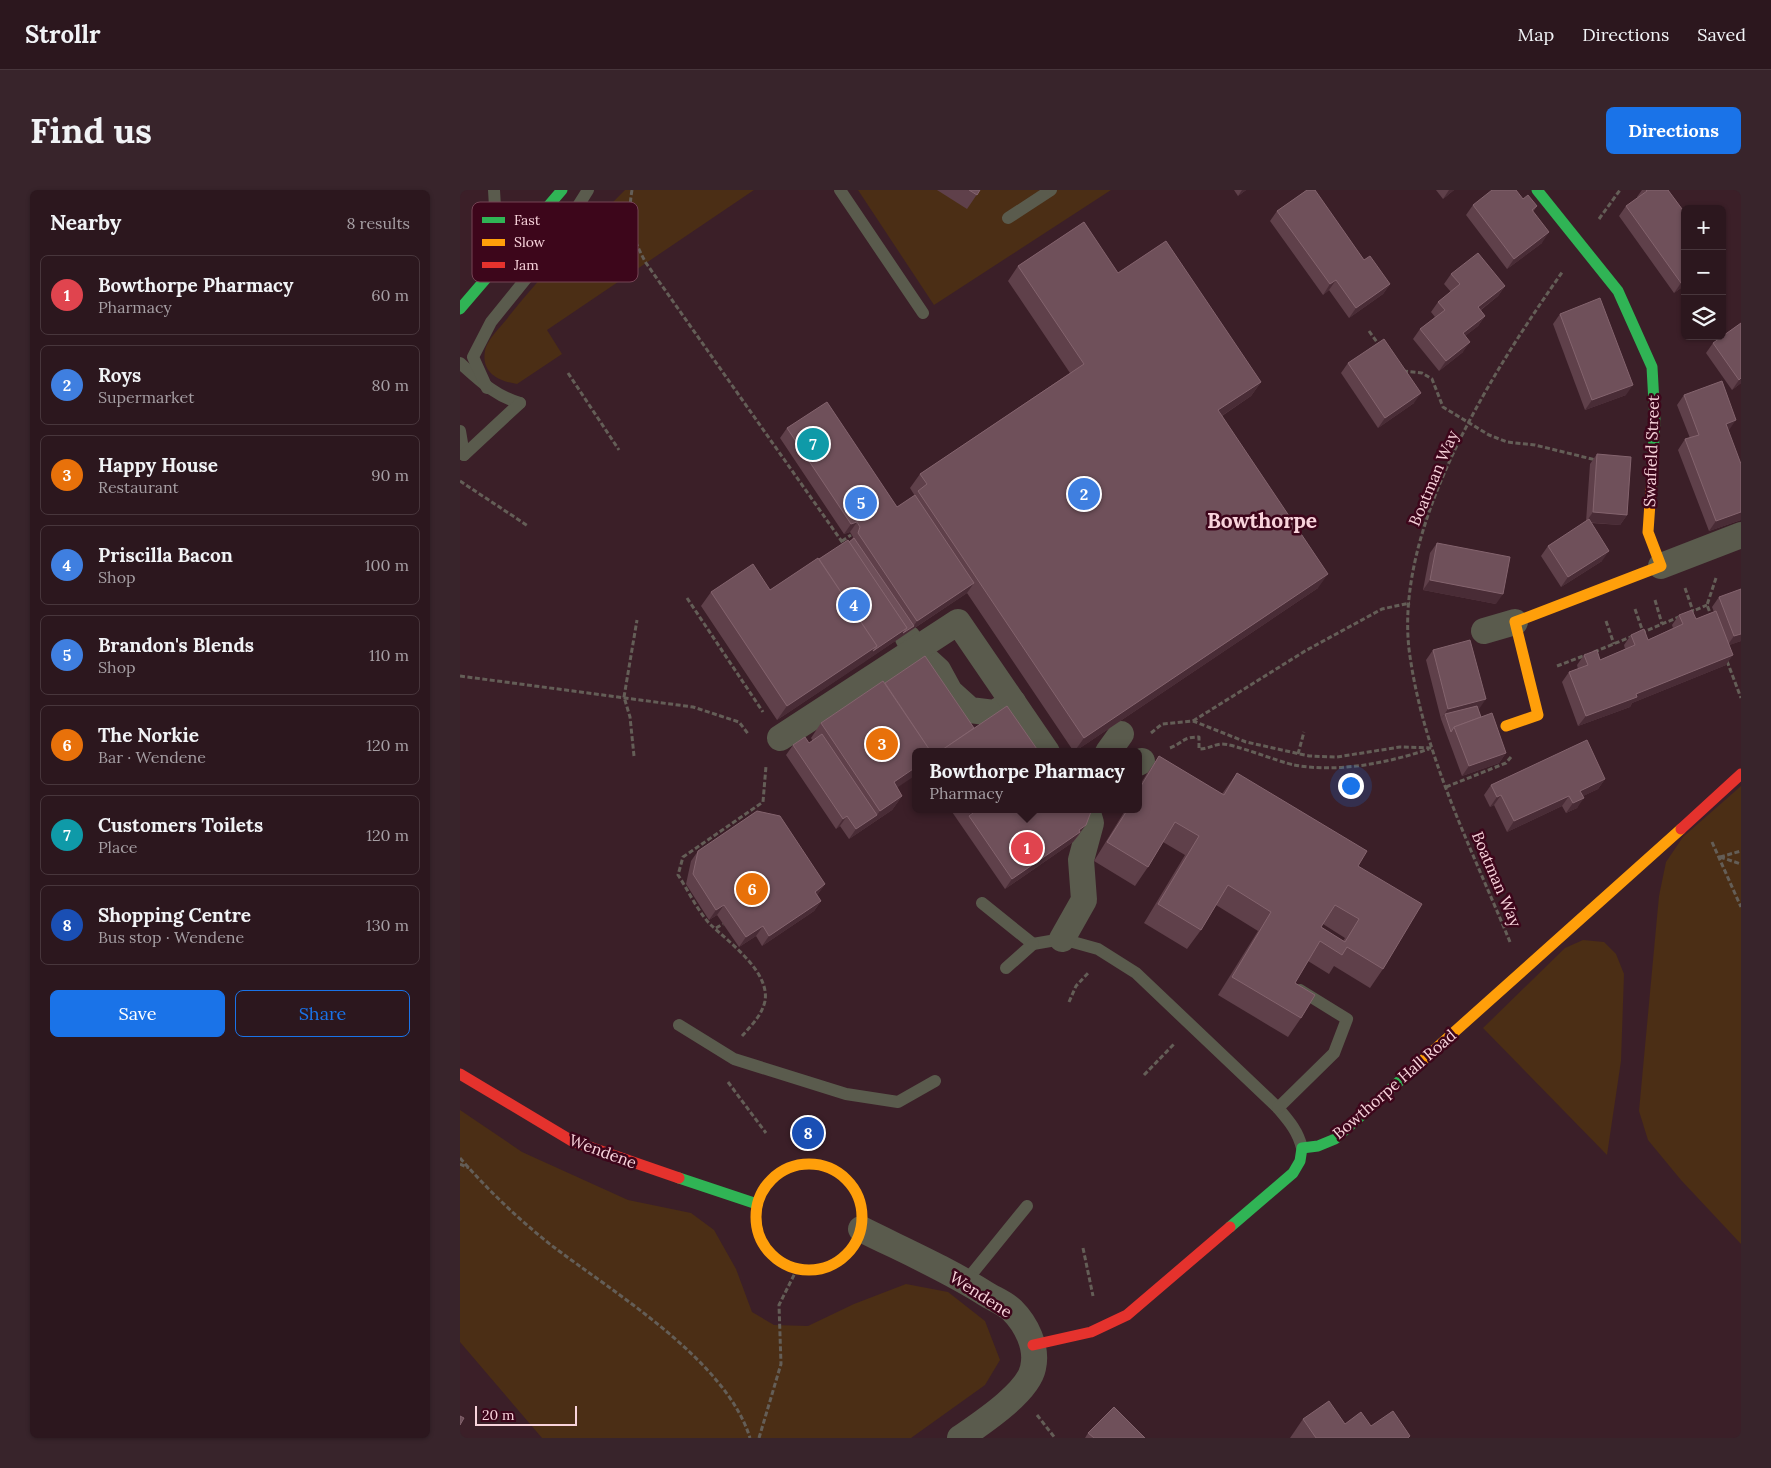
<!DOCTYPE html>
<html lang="en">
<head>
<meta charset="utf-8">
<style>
	body { margin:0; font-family:Lora,serif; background:#38242b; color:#f1f3f6 }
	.controls { position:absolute; right:15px; top:15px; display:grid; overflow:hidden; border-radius:8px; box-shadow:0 1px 4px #0004 }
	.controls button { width:45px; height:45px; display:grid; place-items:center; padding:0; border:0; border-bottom:1px solid #48363c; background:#2c171e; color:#f1f3f6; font:25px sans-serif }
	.scale { position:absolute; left:15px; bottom:12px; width:102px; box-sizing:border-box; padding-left:5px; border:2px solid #f8d3db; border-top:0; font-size:14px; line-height:18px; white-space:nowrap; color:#f8d3db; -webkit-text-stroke:4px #3d061b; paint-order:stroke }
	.you { position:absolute; left:890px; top:595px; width:18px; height:18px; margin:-12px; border:4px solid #fff; border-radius:50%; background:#1a73e8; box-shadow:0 0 0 8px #1a73e833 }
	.badge { display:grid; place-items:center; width:32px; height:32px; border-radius:50%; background:#1a73e8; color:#fff; font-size:16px; font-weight:700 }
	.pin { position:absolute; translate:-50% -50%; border:2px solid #fff; box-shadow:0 1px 5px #0006 }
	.popup { position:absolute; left:452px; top:558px; width:230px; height:65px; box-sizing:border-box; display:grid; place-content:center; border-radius:8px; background:#2c171e; filter:drop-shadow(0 1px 4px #0005); font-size:16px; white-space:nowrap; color:#a69fa4 }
	.popup b { font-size:19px; color:#f1f3f6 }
	.popup::after { content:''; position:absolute; left:50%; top:100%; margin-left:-10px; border:10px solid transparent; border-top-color:#2c171e }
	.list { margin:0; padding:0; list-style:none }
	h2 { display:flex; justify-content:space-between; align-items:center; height:65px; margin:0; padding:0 20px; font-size:21px }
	h2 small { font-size:16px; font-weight:400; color:#a69fa4 }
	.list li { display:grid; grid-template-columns:32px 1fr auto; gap:15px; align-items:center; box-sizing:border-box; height:80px; margin:0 10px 10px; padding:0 10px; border:1px solid #48363c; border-radius:8px }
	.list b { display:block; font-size:19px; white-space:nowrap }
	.list p { margin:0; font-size:16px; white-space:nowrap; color:#a69fa4 }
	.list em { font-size:16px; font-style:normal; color:#a69fa4 }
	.actions { display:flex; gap:10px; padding:15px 20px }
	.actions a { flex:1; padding:11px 0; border:1px solid #1a73e8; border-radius:8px; text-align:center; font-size:18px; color:#1a73e8 }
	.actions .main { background:#1a73e8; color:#fff }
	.icon { flex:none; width:28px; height:28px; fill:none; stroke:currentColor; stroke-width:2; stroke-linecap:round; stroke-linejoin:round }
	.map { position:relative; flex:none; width:1281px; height:1248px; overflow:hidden; border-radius:8px }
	header { display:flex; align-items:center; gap:30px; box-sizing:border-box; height:70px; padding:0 25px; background:#2c171e; border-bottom:1px solid #48363c }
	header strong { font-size:24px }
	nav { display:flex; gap:28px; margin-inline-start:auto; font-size:18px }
	.intro { display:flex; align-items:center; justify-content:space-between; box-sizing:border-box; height:120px; padding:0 30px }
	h1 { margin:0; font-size:35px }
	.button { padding:12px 22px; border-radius:8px; background:#1a73e8; color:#fff; font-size:18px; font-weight:700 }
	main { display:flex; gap:30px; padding:0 30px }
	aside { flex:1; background:#2c171e; border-radius:8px; box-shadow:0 1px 4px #0004 }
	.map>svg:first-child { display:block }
</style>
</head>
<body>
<header>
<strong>Strollr</strong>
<nav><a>Map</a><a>Directions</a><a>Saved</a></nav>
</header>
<div class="intro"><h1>Find us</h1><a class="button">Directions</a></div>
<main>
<aside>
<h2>Nearby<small>8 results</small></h2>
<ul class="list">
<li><span class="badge" style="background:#e0444e">1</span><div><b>Bowthorpe Pharmacy</b><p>Pharmacy</p></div><em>60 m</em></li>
<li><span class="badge" style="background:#3f7fe0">2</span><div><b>Roys</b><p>Supermarket</p></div><em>80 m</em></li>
<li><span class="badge" style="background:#e8710a">3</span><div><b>Happy House</b><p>Restaurant</p></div><em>90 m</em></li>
<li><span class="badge" style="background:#3f7fe0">4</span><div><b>Priscilla Bacon</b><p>Shop</p></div><em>100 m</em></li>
<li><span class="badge" style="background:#3f7fe0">5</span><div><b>Brandon's Blends</b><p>Shop</p></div><em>110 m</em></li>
<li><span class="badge" style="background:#e8710a">6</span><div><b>The Norkie</b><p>Bar · Wendene</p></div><em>120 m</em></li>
<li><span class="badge" style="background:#0f9aa8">7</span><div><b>Customers Toilets</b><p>Place</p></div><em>120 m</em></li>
<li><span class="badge" style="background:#1a4fb4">8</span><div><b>Shopping Centre</b><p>Bus stop · Wendene</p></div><em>130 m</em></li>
</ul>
<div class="actions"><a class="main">Save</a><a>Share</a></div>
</aside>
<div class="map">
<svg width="1281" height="1248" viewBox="0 0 1281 1248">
	<rect width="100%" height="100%" fill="#3b1f28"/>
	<g fill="#4b2e15">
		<path d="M165,0H294L87,140L102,164L57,194C39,191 21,183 25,161C27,149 42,136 49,126C85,81 124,41 165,0Z"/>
		<path d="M398,0H651L474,115Z"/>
		<path d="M1281,596V1054L1221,990L1188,950L1179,921L1199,706L1206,672L1223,647Z"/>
		<path d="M1123,750L1144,752L1156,764L1164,784L1161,871L1147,965L1023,838L1105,758Z"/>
		<path d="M0,920L62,962L168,1010L231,1023L254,1040L276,1079L292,1122L314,1135L348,1136L394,1114L446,1094L488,1102L525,1131L540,1170L525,1195L451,1248H82L0,1152Z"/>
	</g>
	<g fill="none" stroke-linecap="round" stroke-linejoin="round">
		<g stroke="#645e57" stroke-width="3" stroke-dasharray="5 2.5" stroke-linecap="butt">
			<path d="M172,0C167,29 172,48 186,73L385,356"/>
			<path d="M1139,29L1160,0"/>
			<path d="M909,141L919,155"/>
			<path d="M943,181L962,183L972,189L983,217L1029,245L1047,252L1075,255L1136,270"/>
			<path d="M108,183L159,260"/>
			<path d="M0,291L68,336"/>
			<path d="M382,351L391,345"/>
			<path d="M1225,398L1233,421"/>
			<path d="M227,408L303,522"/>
			<path d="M1195,410L1202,434"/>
			<path d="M1175,419L1183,442"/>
			<path d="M1229,423L1247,415"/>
			<path d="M1252,428L1247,415L1256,388"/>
			<path d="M1146,431L1154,454"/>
			<path d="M1181,443L1221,426"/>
			<path d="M1134,462L1173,446"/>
			<path d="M1267,471L1281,508"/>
			<path d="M1097,476L1126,465"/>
			<path d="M0,486L233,517L279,532L289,545"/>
			<path d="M733,531L845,461L922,419L950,413"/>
			<path d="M691,543L702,534L733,531L786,552L849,566L877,567L940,557L972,558"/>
			<path d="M710,558C723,553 722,547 739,547V559C748,559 753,555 761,554C772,553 819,572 834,575C878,583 928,573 969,559"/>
			<path d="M838,564L844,542"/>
			<path d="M174,566L170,527L164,507L177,430"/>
			<path d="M986,597L1046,573L1051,567"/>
			<path d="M1252,652L1281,717"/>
			<path d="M1260,667L1281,674"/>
			<path d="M1260,667L1281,661"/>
			<path d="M256,738L263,734"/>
			<path d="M1050,752C1011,657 962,562 949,459C935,334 1033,181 1103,81"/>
			<path d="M609,812L616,796L629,782"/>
			<path d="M282,846C291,836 302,825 305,811C310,782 270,753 252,736C239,724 228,700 218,685L223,667L303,612L306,576"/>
			<path d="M684,885L715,853"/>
			<path d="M268,892L306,943"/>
			<path d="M0,968C28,1000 57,1028 91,1055C154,1103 266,1170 290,1248"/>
			<path d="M0,974L9,978"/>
			<path d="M623,1058L633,1106"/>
			<path d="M577,1225L595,1248"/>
			<path d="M299,1248L321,1174L319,1115L337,1079"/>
		</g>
		<g stroke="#5a5b4d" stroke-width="12">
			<path d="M34,0L35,17L48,64"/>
			<path d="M380,0L463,123"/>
			<path d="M548,28L591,0"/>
			<path d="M0,173C19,190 35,206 60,213"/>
			<path d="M27,198L13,167L31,132L94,54L128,0"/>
			<path d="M0,241L4,265"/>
			<path d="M4,265L60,213"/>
			<path d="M522,713L573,754L602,749L638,759L676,783L818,918C829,931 838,941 842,958"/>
			<path d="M546,778L573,754"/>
			<path d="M219,835L274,869L386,904L438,912L475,891"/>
			<path d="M818,918L874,863L887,829L840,800"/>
			<path d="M506,1091L567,1016"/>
		</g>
		<g stroke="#5a5b4d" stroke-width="26">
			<path d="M1201,376L1281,345"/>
			<path d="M1024,441L1055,432"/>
			<path d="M448,448L456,460L478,480L490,502L510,520L534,523L553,512"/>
			<path d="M320,548L498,432L587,562"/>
			<path d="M648,562L661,544"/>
			<path d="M678,573L682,571"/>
			<path d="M602,749L624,710L621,670L631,633L627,619"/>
			<path d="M401,1039C443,1060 487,1079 526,1104C534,1109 545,1113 552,1120C566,1134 578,1157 573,1178C568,1203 520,1234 500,1248"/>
		</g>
		<g stroke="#30b455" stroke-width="11">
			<path d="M1077,0L1158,101L1192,177L1195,231L1191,298"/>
			<path d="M0,119L102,0"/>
			<path d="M219,988L297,1014"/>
			<path d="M770,1037L833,983L840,971L842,958L858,956L875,949L963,870"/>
		</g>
		<g stroke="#ff9f0a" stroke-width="11">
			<path d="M1046,536L1078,525L1055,432L1201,376L1188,342L1191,298"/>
			<path d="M963,870L1221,639"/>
			<circle cx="349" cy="1027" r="53"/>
		</g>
		<g stroke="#e5322d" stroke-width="11">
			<path d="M1221,639L1281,584"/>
			<path d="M0,884L112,951L219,988"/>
			<path d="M573,1155L631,1142L667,1125L770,1037"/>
		</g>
	</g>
	<g fill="#5f404a" fill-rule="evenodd">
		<path d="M477,0H520L507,19Z"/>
		<path d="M774,0H786L778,6Z"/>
		<path d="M847,0H856L855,1L904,70L930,94L923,104L889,128L869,100L863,105L810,31L817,21Z"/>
		<path d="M976,0H994L983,9Z"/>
		<path d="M1182,0H1208L1225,23V95L1214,103L1159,26L1166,16L1178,8L1177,7Z"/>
		<path d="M1063,9L1077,16L1073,22L1082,53L1047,79L1006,25L1013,15Z"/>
		<path d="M558,76L658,83L801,192L791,206L762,226L858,398L614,562L507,403L317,530L241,416L251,402L310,400L359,369L392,350L393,347L390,342L384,344L320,248L327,238L437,317L455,306L450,298L460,284L610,183L548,91Z"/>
		<path d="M991,84L1045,96L1038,106L1021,120L1025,126L1018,136L1005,146L1003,162L979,181L953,149L960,139L975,127L971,122L978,112L991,102L984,94Z"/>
		<path d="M1100,124L1166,205L1125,220L1093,134Z"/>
		<path d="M1281,133V193L1272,200L1246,163L1253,153Z"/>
		<path d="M888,173L954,213L918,238L881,183Z"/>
		<path d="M1224,205L1269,241L1281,330L1249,341L1218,260L1225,249L1230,248L1217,215Z"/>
		<path d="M1137,264L1167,325L1160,335L1131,333L1142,371L1101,397L1081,366L1088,356L1126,332L1130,274Z"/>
		<path d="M977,353L1036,414L963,400L970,363Z"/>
		<path d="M1259,407L1281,451L1269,455L1266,475L1172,513L1170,517L1118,536L1102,492L1109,482L1118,479L1117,475L1124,465L1140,470L1165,459L1164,455L1171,445L1188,450L1213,438L1212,435L1219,425L1236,429L1254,422L1252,417Z"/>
		<path d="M973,460L1019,519H1018L1021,527L1046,563L1039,573L1002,586L981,529L966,470Z"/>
		<path d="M425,493L514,538L579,562H456L437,598L442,606L432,620L389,649L380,636L376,639L326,565L333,555L349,553L353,551L351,548L361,533Z"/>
		<path d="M699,566L762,604L777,583L898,676L923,779L910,798L874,776L869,784L848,771L835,793L841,828L828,847L758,805L798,741L756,715L741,740L727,759L684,733L725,665L703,652L688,677L675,696L634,671L666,619H678V598L686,585ZM863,734L885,748L883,751L861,737Z"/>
		<path d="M1145,589L1138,599L1123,606L1117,618L1106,623L1102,616L1047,642L1034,615L1030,617L1024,605L1031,595Z"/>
		<path d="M490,619H632L619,645L613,652L545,699Z"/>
		<path d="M238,661L365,694L357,705L361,711L354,721L302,756L296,746L279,757L257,725L249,730L226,694L231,671Z"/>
		<path d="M843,1229L911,1236L950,1246L948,1248H830Z"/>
		<path d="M628,1243L685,1248H625Z"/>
	</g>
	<g fill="#492c36">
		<path d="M782,0H786L778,6Z"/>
		<path d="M989,0H994L983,9Z"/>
		<path d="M1089,42L1082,53L1047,79L1054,69Z"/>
		<path d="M876,90L869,100L863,105L870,94Z"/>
		<path d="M1225,90V95L1214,103L1221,93Z"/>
		<path d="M930,94L923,104L889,128L896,118Z"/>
		<path d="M1045,96L1038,106L1011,127L1018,117Z"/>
		<path d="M1025,126L1018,136L996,153L1003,143Z"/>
		<path d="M1010,152L1003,162L979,181L986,171Z"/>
		<path d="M1281,188V193L1272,200L1279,190Z"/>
		<path d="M801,192L791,206L748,235L758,220Z"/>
		<path d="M1173,195L1166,205L1125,220L1132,210Z"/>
		<path d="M961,203L954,213L918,238L925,228Z"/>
		<path d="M1276,230L1269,240L1259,244L1266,234Z"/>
		<path d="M1133,322L1167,325L1160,335L1126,332Z"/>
		<path d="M1281,322V330L1249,341L1256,331Z"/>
		<path d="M397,332L390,342L384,344L391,334Z"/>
		<path d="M1149,361L1142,371L1101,397L1108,387Z"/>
		<path d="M868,384L858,398L614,562L624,548Z"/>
		<path d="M970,390L1043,404L1036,414L963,400Z"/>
		<path d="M514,393L507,403L450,441L457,431Z"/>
		<path d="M454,436L450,441L406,471L413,461L447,438Z"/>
		<path d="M1281,444V451L1267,456L1274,446Z"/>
		<path d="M417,456L406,471L317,530L327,516Z"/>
		<path d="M1273,465L1266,475L1172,513L1170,517L1118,536L1126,526L1176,504Z"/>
		<path d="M1026,509L1019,519L986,528L985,524L981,529L988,519Z"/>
		<path d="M1046,563L1039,573L1002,586L1009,576Z"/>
		<path d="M456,577V585L423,607L434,592Z"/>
		<path d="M1145,589L1138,599L1113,611L1120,601Z"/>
		<path d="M1041,605L1034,615L1030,617L1037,607Z"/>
		<path d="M442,606L432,620L389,649L396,639L417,625L420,621Z"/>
		<path d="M1109,606L1102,616L1047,642L1054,631Z"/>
		<path d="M1124,608L1117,618L1106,623L1113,613Z"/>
		<path d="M514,619H526L509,626L512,621Z"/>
		<path d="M387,626L380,636L376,639L383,629Z"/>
		<path d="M626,635L613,652L545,699L552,689Z"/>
		<path d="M365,694L358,704L348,712L355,702Z"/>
		<path d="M361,711L354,721L302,756L309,746Z"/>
		<path d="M264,715L257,725L249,730L256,720Z"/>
		<path d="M303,736L296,746L279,757L286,747Z"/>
	</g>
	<g fill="#6f505a" stroke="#84646e" fill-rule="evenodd">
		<path d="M509,0H520L517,5Z"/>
		<path d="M847,0H855L904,70L910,66L930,94L896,118L876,90L870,94L817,21Z"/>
		<path d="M1032,0H1056L1063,9L1068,5L1077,16L1072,20L1089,42L1054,69L1013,15Z"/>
		<path d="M1186,0H1208L1225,23V90L1221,93L1166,16L1187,1Z"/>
		<path d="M624,32L658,83L706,51L801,192L758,220L868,384L624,548L458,301L467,294L460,284L624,174L558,76Z"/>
		<path d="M1018,63L1045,96L1018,117L1025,126L1003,143L1010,152L986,171L960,139L985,120L978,112L1000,94L991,84Z"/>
		<path d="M1140,108L1173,195L1132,210L1100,124Z"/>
		<path d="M1281,133V188L1279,190L1253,153Z"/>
		<path d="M924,149L961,203L925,228L888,173Z"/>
		<path d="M1262,191L1276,230L1266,234L1281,274V322L1256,331L1225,249L1239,245L1224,205Z"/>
		<path d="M367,212L437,317L455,305L514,393L457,431L398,343L400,337L397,332L391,334L327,238Z"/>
		<path d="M1137,264L1171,267L1167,325L1133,322Z"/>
		<path d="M1129,329L1149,361L1108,387L1088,356Z"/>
		<path d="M394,348L454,436L443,443L447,438L389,352Z"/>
		<path d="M388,350L447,438L413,461L417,456L359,369Z"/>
		<path d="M977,353L1050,367L1043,404L970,390Z"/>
		<path d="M358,368L417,456L327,516L251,402L293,374L310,400Z"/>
		<path d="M1281,399V444L1274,446L1259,407Z"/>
		<path d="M1232,420L1236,429L1256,421L1273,465L1176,504L1177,507L1126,526L1109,482L1128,475L1124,465L1137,460L1140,470L1175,455L1171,445L1184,439L1188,450L1223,434L1219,425Z"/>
		<path d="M1010,450L1026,509L988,519L973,460Z"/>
		<path d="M465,466L514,538L479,562H471L425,493Z"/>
		<path d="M423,491L471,562H456V577L434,592L442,606L420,621L361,533Z"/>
		<path d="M547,516L579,562H479Z"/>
		<path d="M1017,516L1021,527L994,537L991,542L985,524Z"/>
		<path d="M1032,523L1046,563L1009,576L994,537Z"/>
		<path d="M362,544L417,625L396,639L387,626L383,629L333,555L345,547L349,553Z"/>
		<path d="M1127,550L1145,589L1120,601L1124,608L1113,613L1109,606L1054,631L1041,605L1037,607L1031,595Z"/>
		<path d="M699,566L764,605L777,583L907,661L898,676L962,714L923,779L887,757L882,765L860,751L835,793L855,805L841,828L772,787L811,722L768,695L741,740L698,714L739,646L715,632L688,677L647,652L668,619H678V601ZM875,715L899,729L885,752L861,737Z"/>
		<path d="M518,619H632L626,635L619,640L620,642L552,689L509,626Z"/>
		<path d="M297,621L320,626L365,694L355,702L361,711L309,746L303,736L286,747L264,715L256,720L233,684L238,661Z"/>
		<path d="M869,1211L885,1234L901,1222L911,1236L933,1221L950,1246L948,1248H856L843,1229Z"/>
		<path d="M654,1217L685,1248H634L628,1243Z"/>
		<path d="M0,1226L4,1228L0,1235Z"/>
	</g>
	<g text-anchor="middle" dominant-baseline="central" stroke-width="5" stroke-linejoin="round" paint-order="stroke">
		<g font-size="16" fill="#f8d3db" stroke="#3d061b">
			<text transform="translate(1191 261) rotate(-88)">Swafield Street</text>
			<text transform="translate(973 288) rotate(-67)">Boatman Way</text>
			<text transform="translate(1037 689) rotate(67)">Boatman Way</text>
			<text transform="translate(934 894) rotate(-41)">Bowthorpe Hall Road</text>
			<text transform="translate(143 961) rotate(20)">Wendene</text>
			<text transform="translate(521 1104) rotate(33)">Wendene</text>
		</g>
		<g font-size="21" font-weight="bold" fill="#f8d3db" stroke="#3d061b">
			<text x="802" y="330">Bowthorpe</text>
		</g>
	</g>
	<rect x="12" y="12" width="166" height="80" rx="8" fill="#3d061b" stroke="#754455" stroke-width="1"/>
	<rect x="22" y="27" width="23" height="6" fill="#30b455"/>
	<rect x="22" y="49" width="23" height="7" fill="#ff9f0a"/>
	<rect x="22" y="72" width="23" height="6" fill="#e5322d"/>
	<g font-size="14" fill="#f8d3db">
		<text x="54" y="35">Fast</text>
		<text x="54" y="57">Slow</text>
		<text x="54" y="80">Jam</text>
	</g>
</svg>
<div class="controls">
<button>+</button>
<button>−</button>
<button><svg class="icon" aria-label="layers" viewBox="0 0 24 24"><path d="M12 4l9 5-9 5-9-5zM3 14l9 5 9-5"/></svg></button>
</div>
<div class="scale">20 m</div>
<div class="you"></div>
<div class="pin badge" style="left:567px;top:658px;background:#e0444e">1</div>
<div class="popup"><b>Bowthorpe Pharmacy</b>Pharmacy</div>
<div class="pin badge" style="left:624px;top:304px;background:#3f7fe0">2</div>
<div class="pin badge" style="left:422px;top:554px;background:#e8710a">3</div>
<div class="pin badge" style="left:394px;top:415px;background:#3f7fe0">4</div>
<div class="pin badge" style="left:401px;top:313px;background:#3f7fe0">5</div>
<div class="pin badge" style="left:292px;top:699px;background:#e8710a">6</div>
<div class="pin badge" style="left:353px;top:254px;background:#0f9aa8">7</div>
<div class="pin badge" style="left:348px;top:943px;background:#1a4fb4">8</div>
</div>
</main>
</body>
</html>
